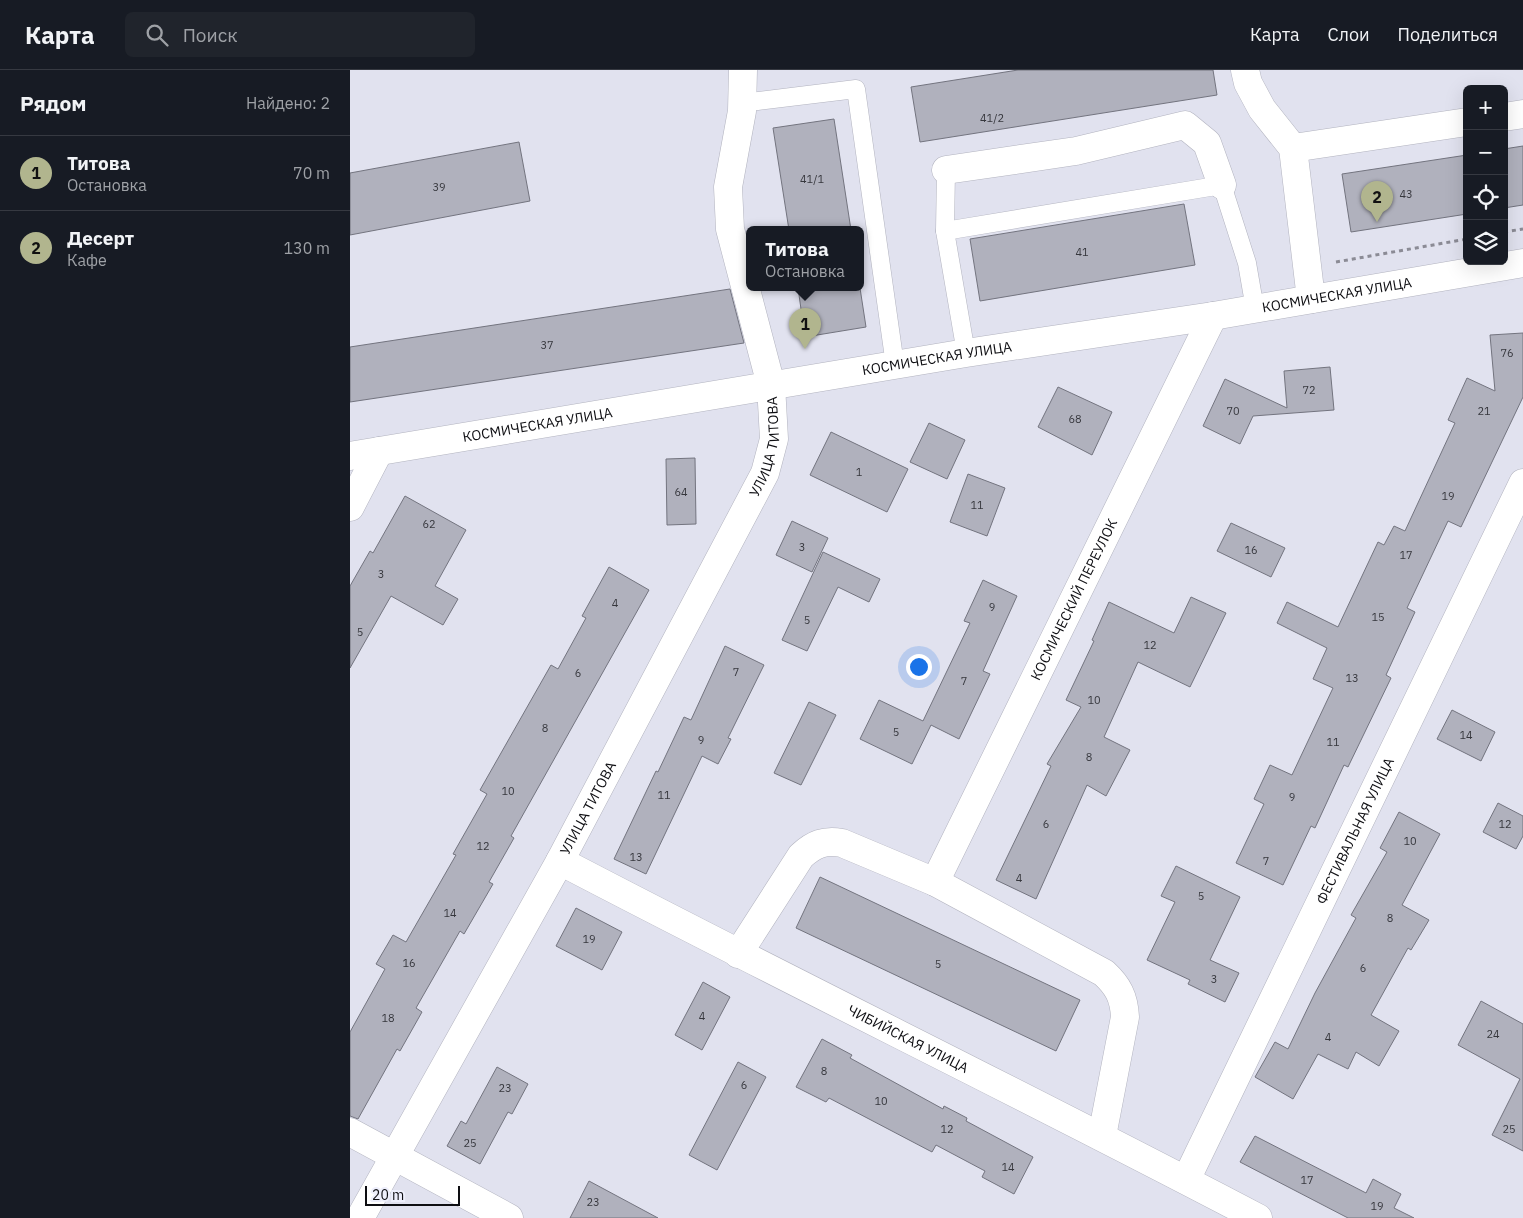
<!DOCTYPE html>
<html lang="ru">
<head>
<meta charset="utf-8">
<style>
	body { margin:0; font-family:"IBM Plex Sans",sans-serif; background:#20242c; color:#f1f3f6 }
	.controls { position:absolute; right:15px; top:15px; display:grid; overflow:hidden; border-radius:8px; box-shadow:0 5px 20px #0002 }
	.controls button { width:45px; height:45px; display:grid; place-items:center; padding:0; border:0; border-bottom:1px solid #363941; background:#171b24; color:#f1f3f6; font:25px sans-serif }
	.scale { position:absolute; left:15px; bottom:12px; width:95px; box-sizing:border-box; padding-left:5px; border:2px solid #0e0e12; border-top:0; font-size:14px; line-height:18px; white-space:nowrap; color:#0e0e12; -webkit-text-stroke:4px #eeeffc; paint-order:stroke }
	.you { position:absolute; left:568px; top:596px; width:18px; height:18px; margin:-12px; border:4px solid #fff; border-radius:50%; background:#1a73e8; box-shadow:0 0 0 8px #1a73e833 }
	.badge { display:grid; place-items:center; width:32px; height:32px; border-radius:50%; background:#b1b58e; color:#111; font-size:16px; font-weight:700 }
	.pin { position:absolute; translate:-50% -41px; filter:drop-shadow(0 1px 2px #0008) }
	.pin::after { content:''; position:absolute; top:26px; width:18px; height:15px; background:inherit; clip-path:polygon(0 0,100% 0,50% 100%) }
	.popup { position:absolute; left:396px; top:156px; width:118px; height:65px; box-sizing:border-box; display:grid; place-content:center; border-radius:8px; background:#171b24; filter:drop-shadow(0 1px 4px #0005); font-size:16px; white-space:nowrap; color:#9ea1a6 }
	.popup b { font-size:19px; color:#f1f3f6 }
	.popup::after { content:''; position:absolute; left:50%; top:100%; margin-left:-10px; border:10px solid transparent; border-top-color:#171b24 }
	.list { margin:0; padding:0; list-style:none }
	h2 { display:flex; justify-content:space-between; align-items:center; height:65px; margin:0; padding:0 20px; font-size:21px }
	h2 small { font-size:16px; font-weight:400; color:#9ea1a6 }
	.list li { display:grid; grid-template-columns:32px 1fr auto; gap:15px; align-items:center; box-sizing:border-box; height:75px; padding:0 20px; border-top:1px solid #363941 }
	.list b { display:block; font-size:19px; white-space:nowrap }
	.list p { margin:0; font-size:16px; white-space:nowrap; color:#9ea1a6 }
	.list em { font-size:16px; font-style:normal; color:#9ea1a6 }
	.icon { flex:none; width:28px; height:28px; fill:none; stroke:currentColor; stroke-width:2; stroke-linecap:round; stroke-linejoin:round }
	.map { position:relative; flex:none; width:1173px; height:1148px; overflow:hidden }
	header { display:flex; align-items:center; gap:30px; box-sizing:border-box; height:70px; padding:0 25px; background:#171b24; border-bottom:1px solid #363941 }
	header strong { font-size:24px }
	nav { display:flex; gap:28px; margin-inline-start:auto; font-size:18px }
	.search { width:350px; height:45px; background:#20242c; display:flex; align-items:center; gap:12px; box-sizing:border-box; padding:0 18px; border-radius:8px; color:#9ea1a6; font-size:19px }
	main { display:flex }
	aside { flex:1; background:#171b24 }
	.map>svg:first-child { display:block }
</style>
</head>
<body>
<header>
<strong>Карта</strong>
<div class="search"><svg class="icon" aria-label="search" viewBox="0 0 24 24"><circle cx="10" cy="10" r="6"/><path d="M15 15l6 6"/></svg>Поиск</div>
<nav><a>Карта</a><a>Слои</a><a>Поделиться</a></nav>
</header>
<main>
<aside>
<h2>Рядом<small>Найдено: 2</small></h2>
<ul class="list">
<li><span class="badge">1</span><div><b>Титова</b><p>Остановка</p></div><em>70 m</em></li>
<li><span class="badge">2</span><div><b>Десерт</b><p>Кафе</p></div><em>130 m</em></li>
</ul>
</aside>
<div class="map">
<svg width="1173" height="1148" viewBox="0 0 1173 1148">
	<rect width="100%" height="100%" fill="#e1e2ef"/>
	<g fill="#b0b1bd" stroke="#73747f">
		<path d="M668,0H863L867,25L570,72L561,17Z"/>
		<path d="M484,49L501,160H439L423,58Z"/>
		<path d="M169,72L180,131L0,165V103Z"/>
		<path d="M1173,76V135L1154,138V79Z"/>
		<path d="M1117,85V144L1001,162L992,104Z"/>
		<path d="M834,134L845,195L630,231L620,169Z"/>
		<path d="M448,218H510L516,257L455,267Z"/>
		<path d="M380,219L394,273L0,332V277Z"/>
		<path d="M1173,263V327L1111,457L1098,451L1057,538L1065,542L1036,605L1041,608L998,697L994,695L965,758L961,756L933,815L886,793L914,734L904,729L920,695L942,705L983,618L963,609L977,578L927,553L937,532L988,557L1028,472L1034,475L1044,456L1055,461L1105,353L1098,350L1117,308L1145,321L1140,265Z"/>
		<path d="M980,297L984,340L903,346L890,374L853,356L875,309L937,338L934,301Z"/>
		<path d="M708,317L762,342L742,385L688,357Z"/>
		<path d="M579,353L615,370L597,409L560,392Z"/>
		<path d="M481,362L558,399L537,442L460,405Z"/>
		<path d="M345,388L346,454L317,455L316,389Z"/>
		<path d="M618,404L655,418L637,466L600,452Z"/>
		<path d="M55,426L116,460L85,516L108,529L93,555L41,526L0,598V516L20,481L23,483Z"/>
		<path d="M442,451L478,468L462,502L426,485Z"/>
		<path d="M881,453L935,478L921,507L867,481Z"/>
		<path d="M473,482L530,509L519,532L488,517L457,581L432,570Z"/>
		<path d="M259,497L299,520L161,766L164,768L139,812L143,814L114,864L110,861L66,938L72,942L50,981L47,979L8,1049L0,1046V962L35,899L26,894L43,865L56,872L106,785L103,784L137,724L130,720L201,595L208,599L236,548L232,546Z"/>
		<path d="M633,510L667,526L633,601L640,604L609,669L581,655L562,694L510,669L529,630L573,651L620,553L614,551Z"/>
		<path d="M841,527L876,543L840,617L788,592L754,667L780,680L756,726L737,715L686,829L646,810L701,696L697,694L731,637L716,630L744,571L742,570L759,532L824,563Z"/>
		<path d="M375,576L414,595L378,668L381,669L368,694L352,686L296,804L264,789L306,701L308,702L334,647L341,650Z"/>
		<path d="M459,632L486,645L451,715L424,703Z"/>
		<path d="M1102,640L1145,662L1131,691L1087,669Z"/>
		<path d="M1148,733L1173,746V766L1166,779L1133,762Z"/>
		<path d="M1049,742L1090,764L1052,835L1079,850L1061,880L1058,878L1021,945L1049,961L1029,996L1006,982L998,999L968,984L943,1029L905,1007L925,972L938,979L965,923L1006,848L1001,845L1037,782L1030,778Z"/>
		<path d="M826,796L890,827L860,890L889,903L875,932L838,914L840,910L797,890L825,832L811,826Z"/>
		<path d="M470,807L730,930L706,981L446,858Z"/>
		<path d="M226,838L272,862L252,900L206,876Z"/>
		<path d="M353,912L380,927L352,980L325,965Z"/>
		<path d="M1131,931L1173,954V1081L1142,1065L1170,1009L1108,975Z"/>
		<path d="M472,969L502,985L500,988L593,1039L594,1036L617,1048L616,1051L683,1087L664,1124L632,1107L635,1101L586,1075L582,1082L479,1028L476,1032L446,1017Z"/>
		<path d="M388,992L416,1007L367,1100L339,1085Z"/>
		<path d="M147,997L178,1014L162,1044L158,1042L130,1094L97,1076L111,1051L116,1054Z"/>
		<path d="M905,1066L1016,1123L1023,1109L1051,1124L1044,1138L1064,1148H998L890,1092Z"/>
		<path d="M239,1111L308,1148H220Z"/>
	</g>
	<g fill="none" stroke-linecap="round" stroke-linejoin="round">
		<defs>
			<g id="service">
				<path d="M392,33L506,19L545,295"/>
				<path d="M596,100L595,161L616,283"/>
				<path d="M595,161L872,115L897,193L905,239"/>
			</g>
			<g id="minor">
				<path d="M895,0L898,13L912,39L943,78L961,229"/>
				<path d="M1154,47L1173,44"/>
				<path d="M943,78L1117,52"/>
				<path d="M596,100L726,81L835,55L857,73L872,115"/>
				<path id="s1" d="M0,386L616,283L863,246L1173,193"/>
				<path d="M0,437L29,381"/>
				<path id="s2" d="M210,791C441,912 676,1026 908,1148"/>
				<path id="s3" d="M585,812L863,246"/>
				<path d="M388,884L451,786C464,774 474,770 492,773L585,812L754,903C768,916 774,927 775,947L752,1066"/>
				<path d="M0,1062L159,1148"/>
				<path id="s4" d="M836,1110L1173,413"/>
				<path id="s5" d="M10,1148L210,791L415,403L424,369L421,315L380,159L378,117L392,41L393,0"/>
			</g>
		</defs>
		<use href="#service" stroke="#b2b3bf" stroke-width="19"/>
		<use href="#minor" stroke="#b2b3bf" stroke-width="29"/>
		<g stroke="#8b8b95" stroke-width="3" stroke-dasharray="4 4" stroke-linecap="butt">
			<path d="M1154,162L1173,159"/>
			<path d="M986,192L1117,169"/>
		</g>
		<use href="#service" stroke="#fff" stroke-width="18"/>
		<use href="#minor" stroke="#fff" stroke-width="28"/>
	</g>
	<g text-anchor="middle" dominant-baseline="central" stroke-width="4.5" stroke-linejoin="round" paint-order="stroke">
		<g font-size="11" fill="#36373d">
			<text x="642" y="48">41/2</text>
			<text x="462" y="109">41/1</text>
			<text x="89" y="117">39</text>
			<text x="1056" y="124">43</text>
			<text x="732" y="182">41</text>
			<text x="197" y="275">37</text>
			<text x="1157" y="283">76</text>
			<text x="959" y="320">72</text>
			<text x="883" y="341">70</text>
			<text x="1134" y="341">21</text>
			<text x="725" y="349">68</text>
			<text x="509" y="402">1</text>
			<text x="331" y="422">64</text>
			<text x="1098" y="426">19</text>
			<text x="627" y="435">11</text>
			<text x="79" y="454">62</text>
			<text x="452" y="477">3</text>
			<text x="901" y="480">16</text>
			<text x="1056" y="485">17</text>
			<text x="31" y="504">3</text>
			<text x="265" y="533">4</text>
			<text x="642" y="537">9</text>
			<text x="1028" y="547">15</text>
			<text x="457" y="550">5</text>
			<text x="10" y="562">5</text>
			<text x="800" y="575">12</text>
			<text x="386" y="602">7</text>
			<text x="228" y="603">6</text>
			<text x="1002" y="608">13</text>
			<text x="614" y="611">7</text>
			<text x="744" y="630">10</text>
			<text x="195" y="658">8</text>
			<text x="546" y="662">5</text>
			<text x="1116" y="665">14</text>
			<text x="351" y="670">9</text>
			<text x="983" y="672">11</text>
			<text x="739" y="687">8</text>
			<text x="158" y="721">10</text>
			<text x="314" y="725">11</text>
			<text x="942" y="727">9</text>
			<text x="696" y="754">6</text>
			<text x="1155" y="754">12</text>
			<text x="1060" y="771">10</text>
			<text x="133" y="776">12</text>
			<text x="286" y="787">13</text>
			<text x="916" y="791">7</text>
			<text x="669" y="808">4</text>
			<text x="851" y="826">5</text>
			<text x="100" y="843">14</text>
			<text x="1040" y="848">8</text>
			<text x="239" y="869">19</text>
			<text x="59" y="893">16</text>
			<text x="588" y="894">5</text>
			<text x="1013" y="898">6</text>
			<text x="864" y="909">3</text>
			<text x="352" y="946">4</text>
			<text x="38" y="948">18</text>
			<text x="1143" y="964">24</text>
			<text x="978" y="967">4</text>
			<text x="474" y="1001">8</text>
			<text x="394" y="1015">6</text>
			<text x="155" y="1018">23</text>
			<text x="531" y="1031">10</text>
			<text x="597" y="1059">12</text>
			<text x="1159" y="1059">25</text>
			<text x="120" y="1073">25</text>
			<text x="658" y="1097">14</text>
			<text x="957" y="1110">17</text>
			<text x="243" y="1132">23</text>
			<text x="1027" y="1136">19</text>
		</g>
		<g font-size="14" fill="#0e0e12" stroke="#eeeffc">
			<text stroke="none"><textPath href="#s1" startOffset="1000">КОСМИЧЕСКАЯ УЛИЦА</textPath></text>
			<text stroke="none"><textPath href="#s1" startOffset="595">КОСМИЧЕСКАЯ УЛИЦА</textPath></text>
			<text stroke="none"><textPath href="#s1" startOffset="190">КОСМИЧЕСКАЯ УЛИЦА</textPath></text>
			<text stroke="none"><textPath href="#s5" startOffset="874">УЛИЦА ТИТОВА</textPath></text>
			<text stroke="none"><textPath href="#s3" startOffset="315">КОСМИЧЕСКИЙ ПЕРЕУЛОК</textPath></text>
			<text stroke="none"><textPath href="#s5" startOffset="469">УЛИЦА ТИТОВА</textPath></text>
			<text stroke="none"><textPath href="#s4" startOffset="388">ФЕСТИВАЛЬНАЯ УЛИЦА</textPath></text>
			<text stroke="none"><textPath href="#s2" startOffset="391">ЧИБИЙСКАЯ УЛИЦА</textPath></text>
		</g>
	</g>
</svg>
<div class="controls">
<button>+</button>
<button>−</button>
<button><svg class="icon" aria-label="locate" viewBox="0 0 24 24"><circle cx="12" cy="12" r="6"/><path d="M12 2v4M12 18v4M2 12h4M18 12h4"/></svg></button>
<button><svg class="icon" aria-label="layers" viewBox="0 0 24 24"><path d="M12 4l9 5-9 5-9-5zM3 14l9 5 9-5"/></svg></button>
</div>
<div class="scale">20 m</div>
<div class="you"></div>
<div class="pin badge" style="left:455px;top:279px">1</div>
<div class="popup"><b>Титова</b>Остановка</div>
<div class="pin badge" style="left:1027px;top:152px">2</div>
</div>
</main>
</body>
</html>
